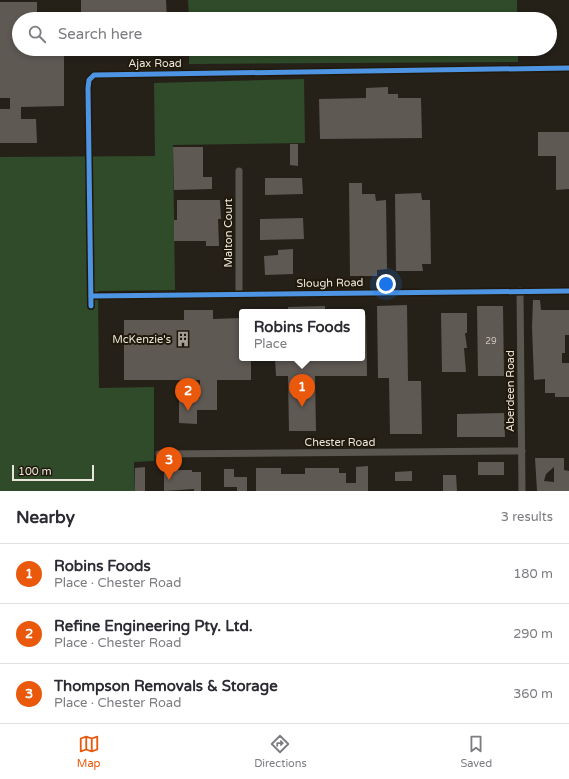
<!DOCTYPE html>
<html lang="en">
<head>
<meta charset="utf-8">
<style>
	body { margin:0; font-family:"Varela Round",sans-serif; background:#f7f7f7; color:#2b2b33 }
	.scale { position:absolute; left:12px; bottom:10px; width:82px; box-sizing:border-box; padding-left:4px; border:2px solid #eae5db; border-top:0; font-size:11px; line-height:14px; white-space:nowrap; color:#eae5db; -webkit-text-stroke:3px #20190b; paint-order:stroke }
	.you { position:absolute; left:386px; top:284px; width:14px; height:14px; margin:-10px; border:3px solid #fff; border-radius:50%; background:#1a73e8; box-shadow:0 0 0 6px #1a73e833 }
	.badge { display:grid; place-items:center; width:26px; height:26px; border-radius:50%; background:#ea580c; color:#fff; font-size:13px; font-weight:700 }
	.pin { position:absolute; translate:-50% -33px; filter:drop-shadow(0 1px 2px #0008) }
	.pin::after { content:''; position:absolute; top:21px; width:14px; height:12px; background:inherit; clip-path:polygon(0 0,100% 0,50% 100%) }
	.popup { position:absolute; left:239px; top:309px; width:126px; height:52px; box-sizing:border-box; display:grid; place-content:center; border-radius:4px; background:#fff; filter:drop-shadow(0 1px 3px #0005); font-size:13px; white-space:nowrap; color:#7c7c81 }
	.popup b { font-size:15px; color:#2b2b33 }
	.popup::after { content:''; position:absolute; left:50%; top:100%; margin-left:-8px; border:8px solid transparent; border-top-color:#fff }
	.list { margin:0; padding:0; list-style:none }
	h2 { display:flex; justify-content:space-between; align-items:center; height:52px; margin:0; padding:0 16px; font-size:17px }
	h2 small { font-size:13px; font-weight:400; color:#7c7c81 }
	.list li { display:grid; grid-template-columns:26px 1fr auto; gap:12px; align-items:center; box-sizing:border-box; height:60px; padding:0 16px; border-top:1px solid #e1e1e2 }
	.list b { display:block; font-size:15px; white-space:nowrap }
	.list p { margin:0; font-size:13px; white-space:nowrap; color:#7c7c81 }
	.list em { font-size:13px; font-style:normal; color:#7c7c81 }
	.icon { flex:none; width:22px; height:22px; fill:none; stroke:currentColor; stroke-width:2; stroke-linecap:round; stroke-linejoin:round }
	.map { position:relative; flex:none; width:569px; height:491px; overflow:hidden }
	.search { position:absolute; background:#fff; box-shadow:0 2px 6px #0003; left:12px; right:12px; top:12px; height:44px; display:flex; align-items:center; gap:10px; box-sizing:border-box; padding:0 14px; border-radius:22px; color:#7c7c81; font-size:15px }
	.sheet { height:232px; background:#fff }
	nav { display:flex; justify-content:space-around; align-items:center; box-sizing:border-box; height:56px; border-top:1px solid #e1e1e2; background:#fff; font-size:11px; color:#7c7c81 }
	nav a { display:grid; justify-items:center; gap:2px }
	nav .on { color:#ea580c }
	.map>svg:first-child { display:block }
</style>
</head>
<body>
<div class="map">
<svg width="569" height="491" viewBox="0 0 569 491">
	<rect width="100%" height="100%" fill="#252119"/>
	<g fill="#2f4b29">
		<path d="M188,0H517V19H189Z"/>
		<path d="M189,49H518V62L189,64Z"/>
		<path d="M304,79L305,143L173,145L175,290L98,291L99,388L154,387V461L134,462L135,491H0V157L155,156L154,83Z"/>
	</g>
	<g fill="#5f5954" fill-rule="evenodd">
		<path d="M81,0H166L167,19H19V49H44V55L64,54V106L21,107V119H36L37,143H0V109H10V98H0V2H37V14L81,13Z"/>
		<path d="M388,87V94H398V98H421L422,138L320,139L319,99L366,98V88Z"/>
		<path d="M538,132H569V189L556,190V156H538Z"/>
		<path d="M290,144H298V166L290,165Z"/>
		<path d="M173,147H203V177H212V189L174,190Z"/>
		<path d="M265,178H302L303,194L265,195Z"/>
		<path d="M349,183H362V194H375L376,201L386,200L387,269L377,270V276H350Z"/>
		<path d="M421,193L422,200H430L431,264H422L423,271H396L395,194Z"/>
		<path d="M177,200H220L221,219H218L219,246H206V241H174V220H177Z"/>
		<path d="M303,218L304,239L260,240V219Z"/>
		<path d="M293,249V274L265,275L264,256L278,255V250Z"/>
		<path d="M533,300H540L541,310H569V335H565V353H562V363H569V397H555V393H545V379L534,380L532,327Z"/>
		<path d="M407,305L408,381H421L422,434H390L389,378H378L377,306Z"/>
		<path d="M325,306V312H288V307Z"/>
		<path d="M477,306H503L504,376H478Z"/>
		<path d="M184,310H213V319L242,318V358H251V380H217V410H197V424L179,423V393L186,392V398H200V380H124V320H184Z"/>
		<path d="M441,313H467V333H465L467,348H464L466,372H442Z"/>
		<path d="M362,315H366L367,376H315L316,431H289L288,376H276L275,358H362Z"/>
		<path d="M504,413L505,437H457V414Z"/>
		<path d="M535,458H564V470L569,471V491H537ZM554,467V482L544,481L546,474Z"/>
		<rect x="478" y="462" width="26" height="13"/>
		<path d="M368,466V491H256V468H281V474H305V468H339V473H346V483H356V467Z"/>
		<path d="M145,467V491H135V468Z"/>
		<path d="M224,469H234V477H247V491H237V487H224Z"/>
		<path d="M164,470H192V472H201V491H194V489L164,491Z"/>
		<path d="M412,471V481H395V472Z"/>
		<path d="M443,475H456L457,491H443Z"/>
	</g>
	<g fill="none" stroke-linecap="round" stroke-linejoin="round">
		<g stroke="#5a5750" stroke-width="7">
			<path d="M520,291L522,491"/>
			<path d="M239,294V171"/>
			<path d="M91,296L569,291"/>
			<path d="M91,306L88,88L89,80L94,75L569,68"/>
			<path d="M159,454L522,451"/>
		</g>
		<defs>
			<g id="cycleway">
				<path d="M91,296L569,291"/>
				<path d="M91,306L88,88L89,80L94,75L569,68"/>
			</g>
		</defs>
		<use href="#cycleway" stroke="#20190b" stroke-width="8"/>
		<use href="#cycleway" stroke="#4d94e3" stroke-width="5"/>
	</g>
	<defs>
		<symbol id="building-bare" viewBox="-9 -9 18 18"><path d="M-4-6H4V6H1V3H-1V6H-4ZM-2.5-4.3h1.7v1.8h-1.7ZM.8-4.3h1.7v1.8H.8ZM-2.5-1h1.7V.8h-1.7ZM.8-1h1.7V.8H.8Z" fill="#a5a097" stroke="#20190b" stroke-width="2.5" paint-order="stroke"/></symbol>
	</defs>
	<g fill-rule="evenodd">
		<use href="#building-bare" x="172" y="328" width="22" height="22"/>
	</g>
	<g text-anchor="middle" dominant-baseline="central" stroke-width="4" stroke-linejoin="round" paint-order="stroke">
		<g font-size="9" fill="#c7c2b9">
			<text x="491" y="341">29</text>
		</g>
		<g font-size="11" fill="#eae5db" stroke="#20190b">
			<text x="155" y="63">Ajax Road</text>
			<text transform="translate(228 233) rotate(-90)">Malton Court</text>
			<text transform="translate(330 283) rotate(-1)">Slough Road</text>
			<text transform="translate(510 391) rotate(-90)">Aberdeen Road</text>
			<text x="340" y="442">Chester Road</text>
		</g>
		<g font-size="11" fill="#eae5db" stroke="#20190b" text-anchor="end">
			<text x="171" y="339">McKenzie's</text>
		</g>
	</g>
</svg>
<div class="scale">100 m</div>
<div class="you"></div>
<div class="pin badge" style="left:302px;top:407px">1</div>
<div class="popup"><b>Robins Foods</b>Place</div>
<div class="pin badge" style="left:188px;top:411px">2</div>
<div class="pin badge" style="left:169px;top:480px">3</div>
<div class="search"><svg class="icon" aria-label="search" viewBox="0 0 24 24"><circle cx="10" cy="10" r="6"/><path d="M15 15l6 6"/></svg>Search here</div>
</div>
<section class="sheet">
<h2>Nearby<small>3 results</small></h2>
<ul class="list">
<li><span class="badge">1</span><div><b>Robins Foods</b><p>Place · Chester Road</p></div><em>180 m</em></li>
<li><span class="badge">2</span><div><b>Refine Engineering Pty. Ltd.</b><p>Place · Chester Road</p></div><em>290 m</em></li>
<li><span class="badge">3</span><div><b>Thompson Removals &amp; Storage</b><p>Place · Chester Road</p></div><em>360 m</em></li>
</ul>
</section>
<nav>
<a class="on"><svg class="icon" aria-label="map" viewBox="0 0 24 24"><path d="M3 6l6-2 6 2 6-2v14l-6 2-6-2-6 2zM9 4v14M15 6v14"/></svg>Map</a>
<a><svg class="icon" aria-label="directions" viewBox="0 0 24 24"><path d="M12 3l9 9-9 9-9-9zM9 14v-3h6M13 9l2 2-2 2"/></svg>Directions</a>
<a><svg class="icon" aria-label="saved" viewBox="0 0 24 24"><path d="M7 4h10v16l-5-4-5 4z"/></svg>Saved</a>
</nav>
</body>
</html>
